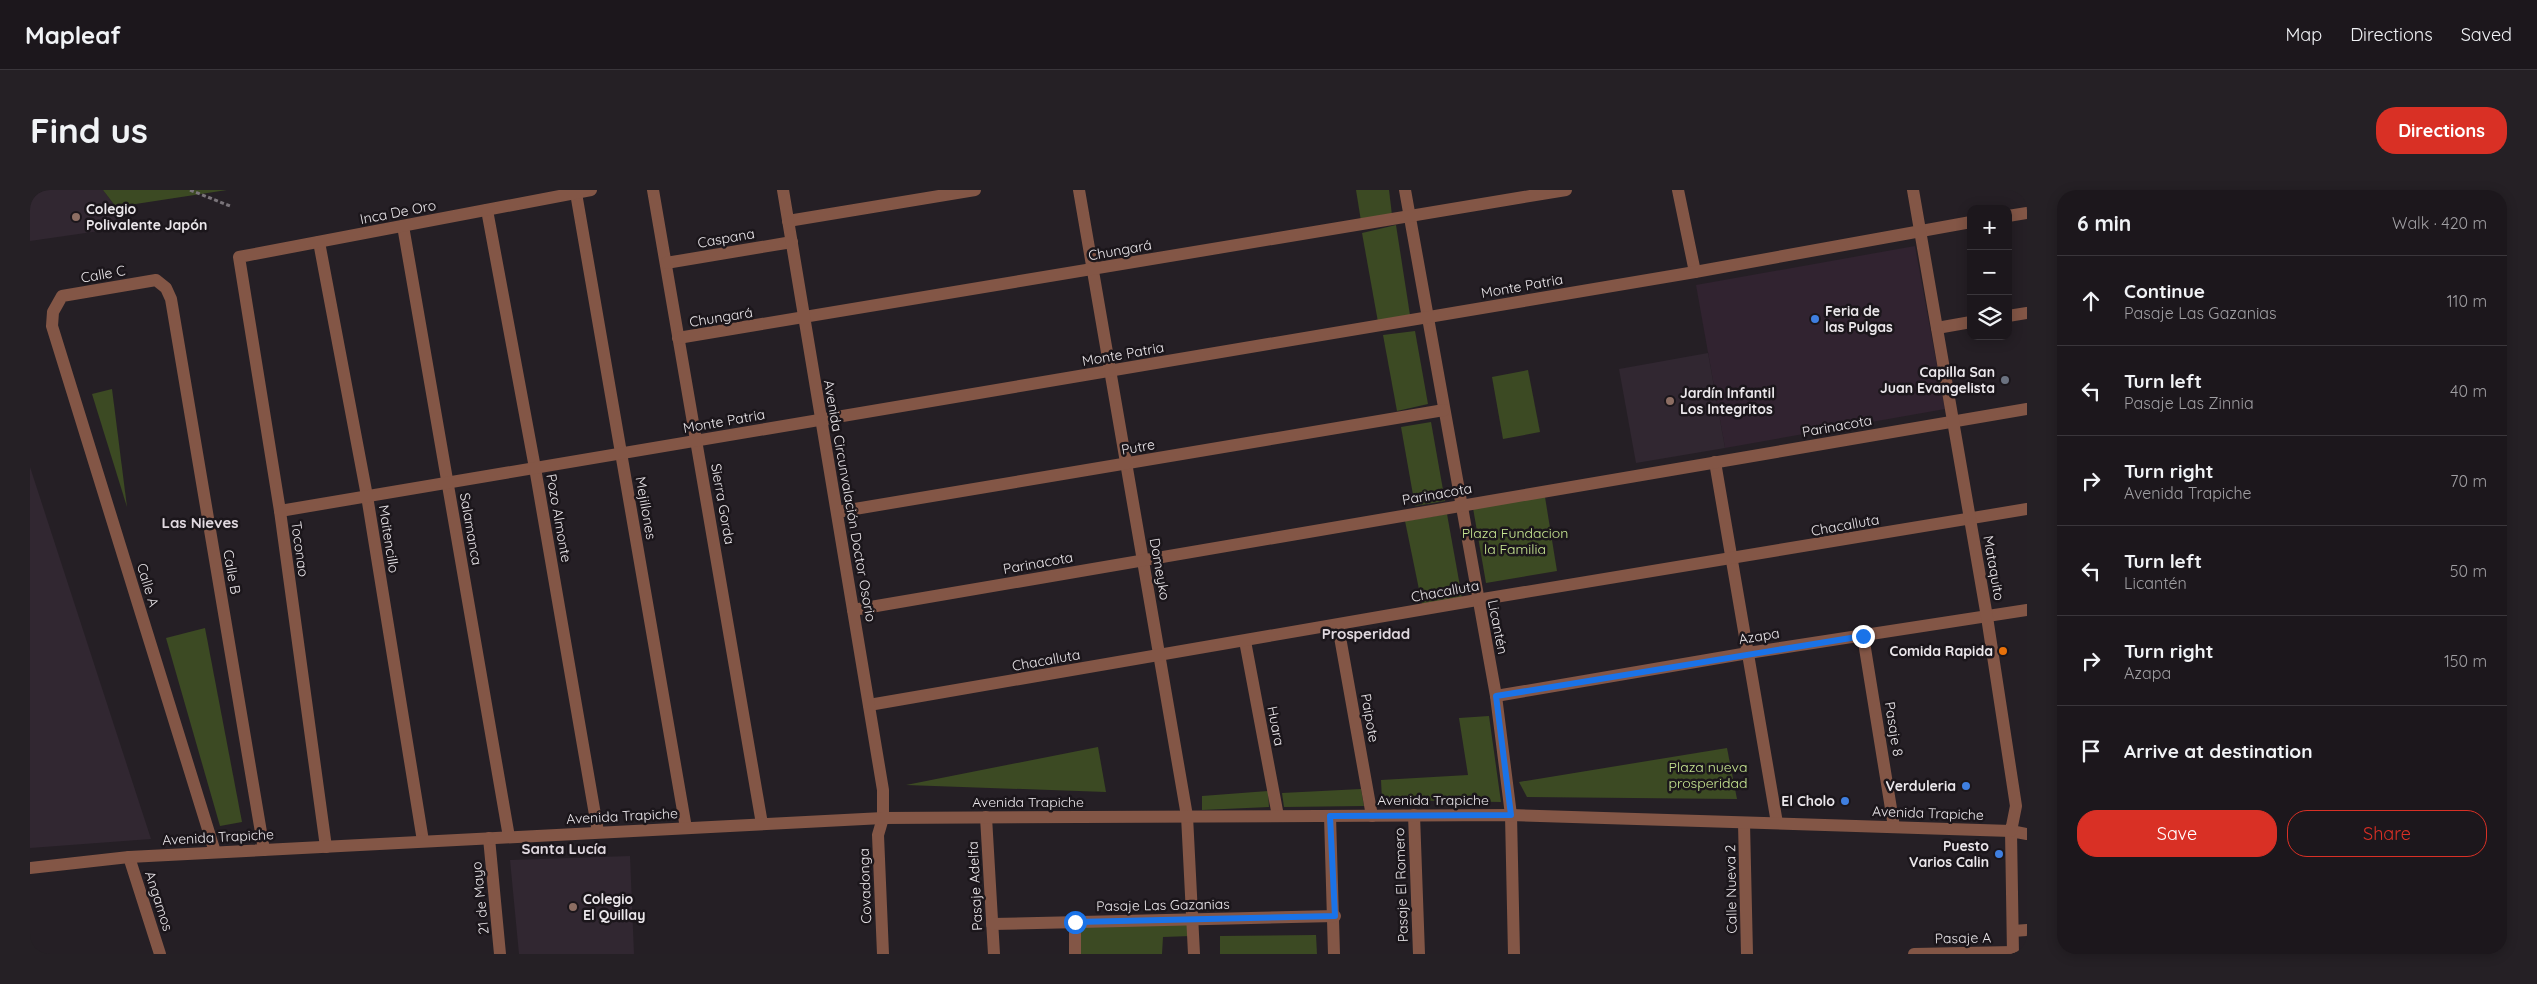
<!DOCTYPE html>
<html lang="en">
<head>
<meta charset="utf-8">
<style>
	body { margin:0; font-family:Quicksand,sans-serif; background:#252025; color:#f1f3f6 }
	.controls { position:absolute; right:15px; top:15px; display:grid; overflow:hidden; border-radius:10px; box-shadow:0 2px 12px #0003 }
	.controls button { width:45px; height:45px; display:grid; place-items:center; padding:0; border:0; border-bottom:1px solid #3a363b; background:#1c171c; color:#f1f3f6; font:25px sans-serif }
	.stop { position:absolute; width:15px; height:15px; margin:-11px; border:4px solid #1a73e8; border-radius:50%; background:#fff }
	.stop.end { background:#1a73e8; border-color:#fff; box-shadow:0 1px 5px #0008 }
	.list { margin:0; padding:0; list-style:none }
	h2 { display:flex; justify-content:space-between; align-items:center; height:65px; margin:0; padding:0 20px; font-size:21px }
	h2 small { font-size:16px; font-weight:400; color:#a09fa3 }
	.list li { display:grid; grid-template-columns:32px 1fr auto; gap:15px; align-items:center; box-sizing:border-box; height:90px; padding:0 20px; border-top:1px solid #3a363b }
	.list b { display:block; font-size:19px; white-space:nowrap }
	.list p { margin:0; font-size:16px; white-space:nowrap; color:#a09fa3 }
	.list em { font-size:16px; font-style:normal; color:#a09fa3 }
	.actions { display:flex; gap:10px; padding:15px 20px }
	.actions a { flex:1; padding:11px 0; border:1px solid #d93025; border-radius:20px; text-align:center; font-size:18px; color:#d93025 }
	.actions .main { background:#d93025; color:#fff }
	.icon { flex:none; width:28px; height:28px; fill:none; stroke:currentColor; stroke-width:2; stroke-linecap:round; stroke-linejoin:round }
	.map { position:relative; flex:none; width:1997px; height:764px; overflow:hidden; border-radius:20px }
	header { display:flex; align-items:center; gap:30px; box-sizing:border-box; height:70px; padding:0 25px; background:#1c171c; border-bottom:1px solid #3a363b }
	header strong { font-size:24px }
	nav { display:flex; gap:28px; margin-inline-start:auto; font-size:18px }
	.intro { display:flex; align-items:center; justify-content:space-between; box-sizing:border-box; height:120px; padding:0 30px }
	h1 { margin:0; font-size:35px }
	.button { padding:12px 22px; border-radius:20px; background:#d93025; color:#fff; font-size:18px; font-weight:700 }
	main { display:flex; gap:30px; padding:0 30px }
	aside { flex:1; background:#1c171c; border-radius:20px; box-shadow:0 2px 12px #0003 }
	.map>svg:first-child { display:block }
</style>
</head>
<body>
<header>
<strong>Mapleaf</strong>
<nav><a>Map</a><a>Directions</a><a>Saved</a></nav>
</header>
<div class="intro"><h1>Find us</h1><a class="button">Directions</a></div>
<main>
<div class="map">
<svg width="1997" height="764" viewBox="0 0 1997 764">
	<rect width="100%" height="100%" fill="#251f25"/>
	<path fill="#312330" d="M1885,56L1915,219L1695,258L1666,95Z"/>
	<g fill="#312731">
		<path d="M0,0H73L86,17L97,37L0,51Z"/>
		<path d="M1678,163L1695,258L1606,273L1589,179Z"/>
		<path d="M0,277L121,649L0,658Z"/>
		<path d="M600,666L604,764H489L480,670Z"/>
	</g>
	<g fill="#3c4a23">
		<path d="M73,0H197L86,17Z"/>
		<path d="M1326,0H1359L1362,25L1331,31Z"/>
		<path d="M1366,35L1380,125L1348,132L1332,43Z"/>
		<path d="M1385,141L1398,214L1367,221L1353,145Z"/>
		<path d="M1498,180L1510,242L1473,249L1462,187Z"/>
		<path d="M82,199L97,317L62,204Z"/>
		<path d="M1401,232L1415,311L1385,316L1371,237Z"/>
		<path d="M1515,307L1527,381L1456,393L1443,318Z"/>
		<path d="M1417,324L1433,413L1393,419L1375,331Z"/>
		<path d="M175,438L212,632L190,636L136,448Z"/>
		<path d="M1459,526L1471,612L1352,610L1351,590L1438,585L1429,528Z"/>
		<path d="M1068,557L1076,602L876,595Z"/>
		<path d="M1697,558L1707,609L1497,607L1489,592Z"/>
		<path d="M1331,599L1334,616L1254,617L1252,603Z"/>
		<path d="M1238,601L1239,617L1172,620V606Z"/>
		<path d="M1161,730V746L1133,747L1132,764H1047V734Z"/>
		<path d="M1286,745L1287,764H1190V746Z"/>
	</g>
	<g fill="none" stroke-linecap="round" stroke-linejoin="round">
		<path stroke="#7a747a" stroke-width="3" stroke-dasharray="4 2.5" stroke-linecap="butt" d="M160,0L200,16"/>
		<g stroke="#835646" stroke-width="12">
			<path d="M623,0L732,634"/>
			<path d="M1049,0L1157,626L1164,764"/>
			<path d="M1375,0L1466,506L1481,625L1484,764"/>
			<path d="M1648,0L1665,82"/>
			<path d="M546,3L656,638"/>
			<path d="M457,20L505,278L568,642"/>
			<path d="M1978,26L1997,23"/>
			<path d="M758,31L945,0"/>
			<path d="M373,36L479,647"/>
			<path d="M289,52L337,306L393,651"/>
			<path d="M636,73L762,52"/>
			<path d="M1978,126L1997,123"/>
			<path d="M1907,138L1941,132"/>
			<path d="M648,148L1536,0"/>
			<path d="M1685,272L1747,633"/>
			<path d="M250,321L1665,82L1941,32"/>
			<path d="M807,322L1414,220"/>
			<path d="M823,420L1997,219"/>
			<path d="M1308,436L1342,626"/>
			<path d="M1833,446L1864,637"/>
			<path d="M1215,451L1248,626"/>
			<path d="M1466,506L1718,463L1997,420"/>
			<path d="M839,515L1447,410L1997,319"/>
			<path d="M1384,625L1389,764"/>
			<path d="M1300,626L1304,764"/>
			<path d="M956,627L964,764"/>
			<path d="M1714,633L1717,764"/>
			<path d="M459,648L470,764"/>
			<path d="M296,657L250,321L209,67L561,0"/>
			<path d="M185,662L22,136L23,122L32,106L126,90L136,98L141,109L234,660"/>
			<path d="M99,667L130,764"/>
			<path d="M962,734L1305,726"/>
			<path d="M1983,741L1997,740"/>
			<path d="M853,764L848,645L853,628"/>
			<path d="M1045,764V732"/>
			<path d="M1884,764L1983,762"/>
			<path d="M1983,764L1981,641L1997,644"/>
		</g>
		<g stroke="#835646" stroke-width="12">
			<path d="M753,0L853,600V628"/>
			<path d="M0,678L99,667L853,628L1481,625L1981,641L1986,616L1957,427L1883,0"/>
		</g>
	</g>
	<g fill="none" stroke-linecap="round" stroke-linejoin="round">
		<path stroke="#1a73e8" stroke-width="6" d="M1045,732L1305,726L1300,626L1481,625L1466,506L1833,446"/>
	</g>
	<g fill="#8d6e63" stroke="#1b161b" stroke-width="2">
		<circle cx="46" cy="27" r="5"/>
		<circle cx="1640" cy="211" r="5"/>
		<circle cx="543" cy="717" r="5"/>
	</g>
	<g fill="#3f7fe0" stroke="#1b161b" stroke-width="2">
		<circle cx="1785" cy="129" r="5"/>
		<circle cx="1936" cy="596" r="5"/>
		<circle cx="1815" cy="611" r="5"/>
		<circle cx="1969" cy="664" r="5"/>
	</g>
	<circle fill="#6b7280" stroke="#1b161b" stroke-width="2" cx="1975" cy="190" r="5"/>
	<circle fill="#e8710a" stroke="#1b161b" stroke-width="2" cx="1973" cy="461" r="5"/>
	<g text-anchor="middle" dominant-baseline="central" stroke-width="5" stroke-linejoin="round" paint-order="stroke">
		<g font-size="14" font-weight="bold" fill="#ebe7eb" stroke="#1b161b" text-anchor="end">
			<text x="56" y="19" text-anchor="start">Colegio<tspan x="56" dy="16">Polivalente Japón</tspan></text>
			<text x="1795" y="121" text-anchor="start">Feria de<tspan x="1795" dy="16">las Pulgas</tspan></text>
			<text x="1965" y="182">Capilla San<tspan x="1965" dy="16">Juan Evangelista</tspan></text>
			<text x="1650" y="203" text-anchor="start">Jardín Infantil<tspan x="1650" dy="16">Los Integritos</tspan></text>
			<text x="1963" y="461">Comida Rapida</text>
			<text x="1926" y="596">Verduleria</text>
			<text x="1805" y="611">El Cholo</text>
			<text x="1959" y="656">Puesto<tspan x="1959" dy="16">Varios Calin</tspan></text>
			<text x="553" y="709" text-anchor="start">Colegio<tspan x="553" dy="16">El Quillay</tspan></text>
		</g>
		<g font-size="14" fill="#ebe7eb" stroke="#1b161b">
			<text transform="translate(368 22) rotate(-11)">Inca De Oro</text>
			<text transform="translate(696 48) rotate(-10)">Caspana</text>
			<text transform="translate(1090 60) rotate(-10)">Chungará</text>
			<text transform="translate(73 84) rotate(-10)">Calle C</text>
			<text transform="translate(1492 96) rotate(-10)">Monte Patria</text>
			<text transform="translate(691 127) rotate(-9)">Chungará</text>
			<text transform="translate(1093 164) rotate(-10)">Monte Patria</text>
			<text transform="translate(694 231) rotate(-10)">Monte Patria</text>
			<text transform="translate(1807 236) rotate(-10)">Parinacota</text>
			<text transform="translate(1108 257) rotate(-10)">Putre</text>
			<text transform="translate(1407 304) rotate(-10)">Parinacota</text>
			<text transform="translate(820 311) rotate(80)">Avenida Circunvalación Doctor Osorio</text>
			<text transform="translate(693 314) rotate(80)">Sierra Gorda</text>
			<text transform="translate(616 318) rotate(80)">Mejillones</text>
			<text transform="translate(529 328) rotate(80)">Pozo Almonte</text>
			<text transform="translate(1815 335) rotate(-10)">Chacalluta</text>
			<text transform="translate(441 339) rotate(80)">Salamanca</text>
			<text transform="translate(359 349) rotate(81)">Maitencillo</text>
			<text transform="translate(270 359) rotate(82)">Toconao</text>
			<text transform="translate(1008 373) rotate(-10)">Parinacota</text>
			<text transform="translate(1964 378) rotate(80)">Mataquito</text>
			<text transform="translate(1130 379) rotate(80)">Domeyko</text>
			<text transform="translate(202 382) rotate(80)">Calle B</text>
			<text transform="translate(118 395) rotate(73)">Calle A</text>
			<text transform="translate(1415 401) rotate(-10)">Chacalluta</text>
			<text transform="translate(1468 437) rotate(79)">Licantén</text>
			<text transform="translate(1729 446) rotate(-9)">Azapa</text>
			<text transform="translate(1016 470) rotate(-10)">Chacalluta</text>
			<text transform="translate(1340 528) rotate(80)">Paipote</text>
			<text transform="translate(1246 536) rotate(79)">Huara</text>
			<text transform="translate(1864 539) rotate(81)">Pasaje 8</text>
			<text x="1403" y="610">Avenida Trapiche</text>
			<text x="998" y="612">Avenida Trapiche</text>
			<text transform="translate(1898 623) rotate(2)">Avenida Trapiche</text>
			<text transform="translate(592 626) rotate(-3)">Avenida Trapiche</text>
			<text transform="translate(188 647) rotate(-3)">Avenida Trapiche</text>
			<text transform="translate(1371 695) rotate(-92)">Pasaje El Romero</text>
			<text transform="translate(835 696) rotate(-92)">Covadonga</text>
			<text transform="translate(945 696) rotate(-93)">Pasaje Adelfa</text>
			<text transform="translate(1701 699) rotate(-91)">Calle Nueva 2</text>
			<text transform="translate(450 708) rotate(-96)">21 de Mayo</text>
			<text transform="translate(129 711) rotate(72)">Angamos</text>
			<text transform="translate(1133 715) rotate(-1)">Pasaje Las Gazanias</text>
			<text transform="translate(1933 748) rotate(-1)">Pasaje A</text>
		</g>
		<g font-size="14" fill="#c9e893" stroke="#1b161b">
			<text x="1485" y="343">Plaza Fundacion<tspan x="1485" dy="16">la Familia</tspan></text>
			<text x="1678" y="577">Plaza nueva<tspan x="1678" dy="16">prosperidad</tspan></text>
		</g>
		<g font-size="15" font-weight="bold" fill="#e0d8df" stroke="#1b161b">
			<text x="170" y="332">Las Nieves</text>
			<text x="1336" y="443">Prosperidad</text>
			<text x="534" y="658">Santa Lucía</text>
		</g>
	</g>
</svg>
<div class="controls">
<button>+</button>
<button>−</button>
<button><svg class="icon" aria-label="layers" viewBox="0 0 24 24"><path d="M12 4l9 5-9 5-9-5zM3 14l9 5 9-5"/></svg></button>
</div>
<div class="stop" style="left:1045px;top:732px"></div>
<div class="stop end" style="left:1833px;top:446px"></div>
</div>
<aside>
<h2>6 min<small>Walk · 420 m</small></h2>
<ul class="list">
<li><svg class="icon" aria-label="ahead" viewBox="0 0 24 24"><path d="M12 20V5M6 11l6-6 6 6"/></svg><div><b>Continue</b><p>Pasaje Las Gazanias</p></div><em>110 m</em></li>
<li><svg class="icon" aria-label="left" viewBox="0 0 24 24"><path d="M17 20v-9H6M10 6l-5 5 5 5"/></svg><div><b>Turn left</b><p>Pasaje Las Zinnia</p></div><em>40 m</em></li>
<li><svg class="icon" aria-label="right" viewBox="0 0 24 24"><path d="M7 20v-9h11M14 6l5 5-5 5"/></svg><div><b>Turn right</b><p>Avenida Trapiche</p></div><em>70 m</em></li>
<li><svg class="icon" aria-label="left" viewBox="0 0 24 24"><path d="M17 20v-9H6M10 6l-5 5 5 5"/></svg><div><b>Turn left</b><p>Licantén</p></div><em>50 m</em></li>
<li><svg class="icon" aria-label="right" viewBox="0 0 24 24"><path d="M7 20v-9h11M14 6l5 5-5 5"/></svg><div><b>Turn right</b><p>Azapa</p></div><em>150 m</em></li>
<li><svg class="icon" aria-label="arrive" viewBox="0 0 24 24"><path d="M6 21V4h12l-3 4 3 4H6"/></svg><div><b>Arrive at destination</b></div></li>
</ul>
<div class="actions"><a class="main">Save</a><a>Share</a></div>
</aside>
</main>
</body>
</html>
